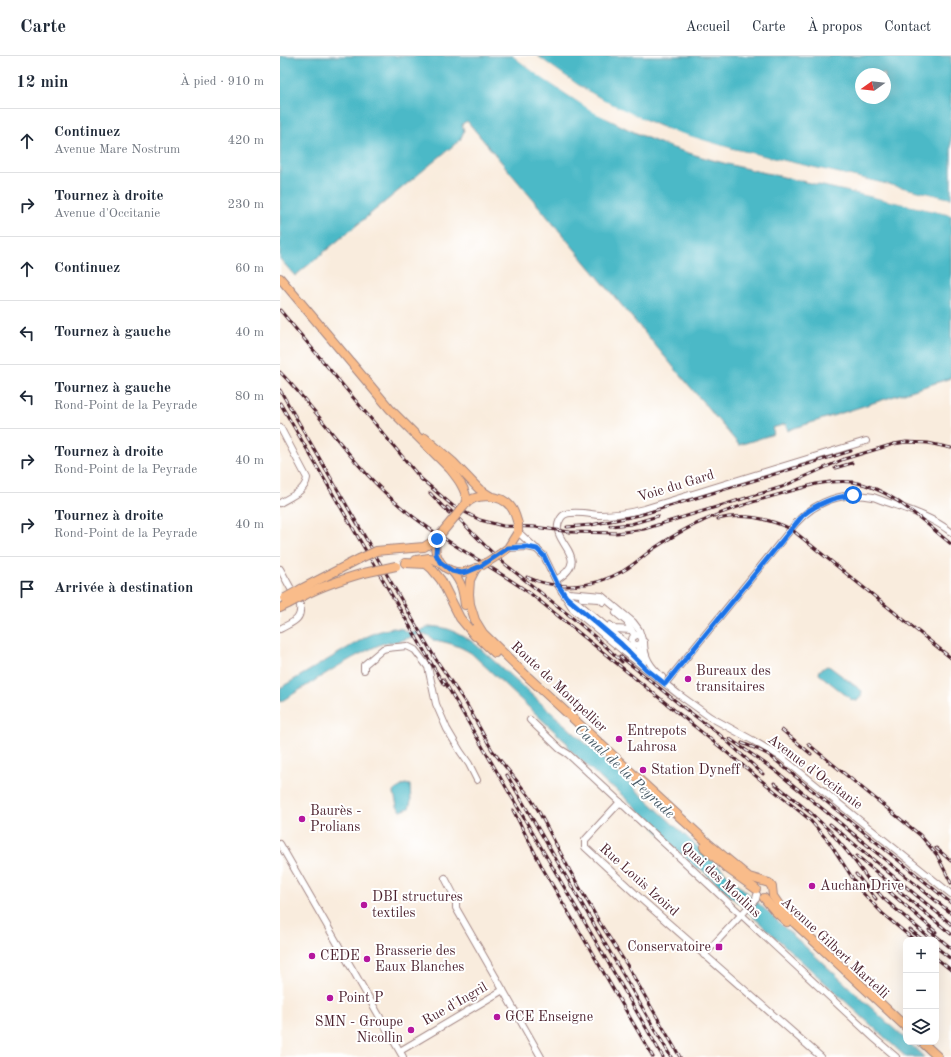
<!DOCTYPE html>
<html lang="fr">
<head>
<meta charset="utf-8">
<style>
	body { margin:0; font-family:"Old Standard TT",serif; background:#f6f6f7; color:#1f2937 }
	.controls { position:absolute; right:12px; bottom:12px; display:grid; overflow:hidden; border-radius:8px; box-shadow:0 4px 16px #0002 }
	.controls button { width:36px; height:36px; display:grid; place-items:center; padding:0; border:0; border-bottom:1px solid #e0e1e3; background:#fff; color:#1f2937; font:20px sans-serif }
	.compass { position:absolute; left:575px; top:12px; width:36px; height:36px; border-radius:50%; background:#fff; box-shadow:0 4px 16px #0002; rotate:255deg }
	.stop { position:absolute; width:12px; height:12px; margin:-9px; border:3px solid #1a73e8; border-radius:50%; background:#fff }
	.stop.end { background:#1a73e8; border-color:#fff; box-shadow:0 1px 4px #0008 }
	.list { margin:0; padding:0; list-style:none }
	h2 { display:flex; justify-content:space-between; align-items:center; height:52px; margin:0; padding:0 16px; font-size:17px }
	h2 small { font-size:13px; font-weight:400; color:#747a83 }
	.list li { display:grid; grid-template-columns:26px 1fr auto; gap:12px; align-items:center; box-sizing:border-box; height:64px; padding:0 16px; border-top:1px solid #e0e1e3 }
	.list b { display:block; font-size:15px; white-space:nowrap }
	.list p { margin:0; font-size:13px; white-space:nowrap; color:#747a83 }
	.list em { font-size:13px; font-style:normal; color:#747a83 }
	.icon { flex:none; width:22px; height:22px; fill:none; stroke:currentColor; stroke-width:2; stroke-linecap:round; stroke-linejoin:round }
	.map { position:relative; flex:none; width:671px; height:1001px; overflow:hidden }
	header { display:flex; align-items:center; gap:24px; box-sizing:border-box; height:56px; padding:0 20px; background:#fff; border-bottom:1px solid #e0e1e3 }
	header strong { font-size:19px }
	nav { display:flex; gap:22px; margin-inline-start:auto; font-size:14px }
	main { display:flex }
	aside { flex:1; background:#fff }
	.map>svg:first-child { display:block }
</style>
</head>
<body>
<header>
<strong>Carte</strong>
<nav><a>Accueil</a><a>Carte</a><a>À propos</a><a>Contact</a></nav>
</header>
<main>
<aside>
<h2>12 min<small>À pied · 910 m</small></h2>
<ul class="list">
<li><svg class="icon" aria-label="ahead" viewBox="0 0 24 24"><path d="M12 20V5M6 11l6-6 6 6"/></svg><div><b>Continuez</b><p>Avenue Mare Nostrum</p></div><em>420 m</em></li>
<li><svg class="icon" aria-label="right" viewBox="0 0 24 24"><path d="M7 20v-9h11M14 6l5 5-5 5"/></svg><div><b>Tournez à droite</b><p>Avenue d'Occitanie</p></div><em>230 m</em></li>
<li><svg class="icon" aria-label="ahead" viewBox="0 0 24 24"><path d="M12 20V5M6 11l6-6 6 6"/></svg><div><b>Continuez</b></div><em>60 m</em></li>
<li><svg class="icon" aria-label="left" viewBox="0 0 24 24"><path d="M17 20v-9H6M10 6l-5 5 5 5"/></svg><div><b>Tournez à gauche</b></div><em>40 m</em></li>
<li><svg class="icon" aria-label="left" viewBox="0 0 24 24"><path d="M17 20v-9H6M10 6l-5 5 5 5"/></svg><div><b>Tournez à gauche</b><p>Rond-Point de la Peyrade</p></div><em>80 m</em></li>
<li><svg class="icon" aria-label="right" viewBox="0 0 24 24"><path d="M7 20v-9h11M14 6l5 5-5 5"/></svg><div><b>Tournez à droite</b><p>Rond-Point de la Peyrade</p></div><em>40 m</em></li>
<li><svg class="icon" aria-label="right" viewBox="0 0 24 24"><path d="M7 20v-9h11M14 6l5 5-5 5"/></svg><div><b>Tournez à droite</b><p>Rond-Point de la Peyrade</p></div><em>40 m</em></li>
<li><svg class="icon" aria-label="arrive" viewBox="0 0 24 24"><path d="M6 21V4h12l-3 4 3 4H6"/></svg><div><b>Arrivée à destination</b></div></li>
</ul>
</aside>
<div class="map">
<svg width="671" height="1001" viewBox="0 0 671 1001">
	<rect width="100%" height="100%" fill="#fff"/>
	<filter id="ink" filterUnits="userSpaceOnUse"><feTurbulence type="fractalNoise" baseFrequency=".025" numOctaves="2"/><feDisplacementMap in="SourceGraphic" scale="8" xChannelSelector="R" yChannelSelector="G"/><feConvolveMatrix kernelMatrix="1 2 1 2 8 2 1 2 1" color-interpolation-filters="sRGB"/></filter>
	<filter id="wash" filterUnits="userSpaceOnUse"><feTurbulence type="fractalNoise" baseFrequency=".012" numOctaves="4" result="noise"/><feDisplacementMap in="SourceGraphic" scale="16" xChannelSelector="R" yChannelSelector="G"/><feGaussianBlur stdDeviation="0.9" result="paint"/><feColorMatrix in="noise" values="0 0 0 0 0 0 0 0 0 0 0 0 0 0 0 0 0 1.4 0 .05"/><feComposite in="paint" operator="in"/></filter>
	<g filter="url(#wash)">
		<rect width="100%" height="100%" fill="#f9ecdd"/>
		<g fill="#4cb9c7" stroke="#4b6c79" fill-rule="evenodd">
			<path d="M0,0H233C280,36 332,70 388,90C426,104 468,113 508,122C562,134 617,146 671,159V322L524,369L511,373L508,375L506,368L492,372L494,378L459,389L187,65L182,68L184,75L180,84L15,220L0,203Z"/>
			<path d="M257,0H671V143L453,93L394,76L348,57L323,44L298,29ZM581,18H605V42H581Z"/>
			<path d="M148,571C165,569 180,577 194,587L313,694L626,984V986H628L644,1001H626L421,813L415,811L374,772L373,767L333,731H330L288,692V688L191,597C178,589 167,586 153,584C145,573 133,581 123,584C115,587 107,585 99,589C64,604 32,627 0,646V632L86,581L97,576L112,572L123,573L127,576H138Z"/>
			<path d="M547,610L550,611L582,635L581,640L577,645L572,644L539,618L540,614Z"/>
			<path d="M125,728L130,729L131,745L129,752L121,755L117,750L114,737L115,734Z"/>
		</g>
		<g fill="#f9ecdd">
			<path d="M233,0H237L260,18L316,55L389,89L450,106L671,157V159L450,108L388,90L315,57L259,20Z"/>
			<path d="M255,0H257L298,29L323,44L380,71L453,93L671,143V145L453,95L379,73L322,46L297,31Z"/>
		</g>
	</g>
	<g filter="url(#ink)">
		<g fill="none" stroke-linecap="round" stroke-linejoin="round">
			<defs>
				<g id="minor">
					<path d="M0,371L27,422C25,436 11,440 0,447"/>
					<path d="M238,476L264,500L278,529L293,553L342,594L398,638L430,661L472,684L501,701L671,838"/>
					<path d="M228,492L247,491L257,493"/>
					<path d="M0,513L20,549C22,565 12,566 0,573"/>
					<path d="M276,524C316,500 265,486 281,462C283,459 287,457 291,457C300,456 310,458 319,459C334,459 349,457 364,453L586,385"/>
					<path d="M282,535L289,537L322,540L353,566L359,574L361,580"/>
					<path d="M286,541L298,547L347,588L354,595L359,605"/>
					<path d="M302,542L320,543L323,546"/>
					<path d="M336,557L347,566L355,580"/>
					<path d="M330,569L335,573L351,574"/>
					<circle cx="357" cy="584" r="5"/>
					<path d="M364,586C364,602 371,611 382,621"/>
					<path d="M358,589L363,607"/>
					<path d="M84,614V609L103,593L107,592L127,590L135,594L148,611L156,648L167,673L180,695L189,708L197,724"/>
					<path d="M385,628L516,467C536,445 563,435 593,441C619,451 648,458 671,476"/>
					<path d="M250,664L280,693L288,698L299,708L595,983L616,1001"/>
					<path d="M340,746L305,784V791L361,843L541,1001"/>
					<path d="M0,788L123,1001"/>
					<path d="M424,899L476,843L477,839"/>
					<path d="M223,934L261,1001"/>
					<path d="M120,995L223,934L176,852V843L165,822"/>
				</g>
				<g id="major">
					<path d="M0,222L110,353L170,413C178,423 186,433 187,446"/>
					<path d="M145,382L173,406L199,433L210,440"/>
					<path d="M185,449C195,436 221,438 231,451C235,456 236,462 238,468"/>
					<path d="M159,480C150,492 159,511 172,515C181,518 189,515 197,512"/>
					<path d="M107,494L144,491L157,483"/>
					<path d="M220,498L228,492L238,476"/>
					<path d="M136,504L149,502L160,506"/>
					<path d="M125,507L146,508L152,513L161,524L180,562L195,580"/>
					<path d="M196,512L190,524L189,538L190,548L195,564L203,577L248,621L428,787L469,821L489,827L492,831L493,840L506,859L626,971"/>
					<path d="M172,515C182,527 183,534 185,549"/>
					<path d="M21,533L79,503"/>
					<path d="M25,539C44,529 63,523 84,517"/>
					<path d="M0,552L8,548"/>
					<path d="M194,573L199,582L215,597"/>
					<path d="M424,791L448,813L476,833"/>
					<path d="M484,842L494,854L507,866"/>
					<path d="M642,986L658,1001"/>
				</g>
			</defs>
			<use href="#minor" stroke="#a28684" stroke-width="8"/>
			<use href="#major" stroke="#a28684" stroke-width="10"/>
			<use href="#minor" stroke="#fff" stroke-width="6"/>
			<use href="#major" stroke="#f9bc8a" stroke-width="8"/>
			<defs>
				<g id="rail">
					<path d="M0,254L142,424"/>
					<path d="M0,316C40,357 70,406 113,444C154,481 206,506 251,538L529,763L549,786L581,835L603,858L634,884"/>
					<path d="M0,334L155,602L187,649L212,694L249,740L258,754L290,815L320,867L347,909L400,1001"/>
					<path d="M0,347L164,629"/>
					<path d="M555,412L572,407"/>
					<path d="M139,421L173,450L200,464L223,470L255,471L290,476L337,477L364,473L489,435L502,431L564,403L614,388L626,386L648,387L671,392"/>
					<path d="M150,437L169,457"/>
					<path d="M167,451C188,471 207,494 230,512C268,543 307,571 342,606"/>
					<path d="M438,463C464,457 487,462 511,473L671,602"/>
					<path d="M330,470L351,468L378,460"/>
					<path d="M287,471L311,469L360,459L571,395"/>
					<path d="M247,521C278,535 313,532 343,515C354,509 363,500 373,493C388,483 406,472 423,465C459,448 498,439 536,428C548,426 561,425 573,426C611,432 642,465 671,488"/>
					<path d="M340,600L403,651L439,678L483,718"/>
					<path d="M163,623L383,1001"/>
					<path d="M502,674L531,698"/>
					<path d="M450,683L497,716L671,857"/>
					<path d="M462,687L477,693L489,699L671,847"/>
					<path d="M528,688L640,779L657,799L671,827"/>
					<path d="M227,719L391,1001"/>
					<path d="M494,727L532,758L550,775L574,804L596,834L604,843L652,884"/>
					<path d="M233,754L263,813L373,1001"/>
					<path d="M550,768L671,868"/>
					<path d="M656,792L671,805"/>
					<path d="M577,800L671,878"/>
					<path d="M576,818L596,843"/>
					<path d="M604,831L656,876"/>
					<path d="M630,874L643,884"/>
					<path d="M649,874L671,892"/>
					<path d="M656,891L671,903"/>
					<path d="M656,902L671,914"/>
				</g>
			</defs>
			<use href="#rail" stroke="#4a1f2b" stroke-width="3"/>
			<use href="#rail" stroke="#fff" stroke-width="1.5" stroke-dasharray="4.5" stroke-linecap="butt"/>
			<defs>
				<g id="major-bridge">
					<path d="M238,476V468"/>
					<path d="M159,480L184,450"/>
					<path d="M79,503L96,495L107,494"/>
					<path d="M201,510L220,498"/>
					<path d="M84,517L116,510"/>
					<path d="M5,542L21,533"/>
					<path d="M8,548L25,539"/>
				</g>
			</defs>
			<use href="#major-bridge" stroke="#a28684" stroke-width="10" stroke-linecap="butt"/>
			<use href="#major-bridge" stroke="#f9bc8a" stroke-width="8"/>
		</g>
	</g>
	<g fill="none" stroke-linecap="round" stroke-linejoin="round" filter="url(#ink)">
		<path stroke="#1a73e8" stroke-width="5" d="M157,483L156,498L160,506L172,515L181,517L187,516L201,510L228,492L247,491L257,493L264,500L278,529L286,541L341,588L366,613L385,628L523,459C538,447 554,441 573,439"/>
	</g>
	<g fill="#b5179e" stroke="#fff" stroke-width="1.5">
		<circle cx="408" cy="623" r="4"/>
		<circle cx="339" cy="683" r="4"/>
		<circle cx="363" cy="714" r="4"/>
		<circle cx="22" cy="763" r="4"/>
		<circle cx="532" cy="830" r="4"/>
		<circle cx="84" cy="849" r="4"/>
		<rect x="435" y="887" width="8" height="8" rx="2"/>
		<circle cx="32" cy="900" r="4"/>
		<circle cx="87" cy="903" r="4"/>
		<circle cx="50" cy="942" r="4"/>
		<circle cx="217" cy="961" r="4"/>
		<circle cx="131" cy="974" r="4"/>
	</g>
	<g text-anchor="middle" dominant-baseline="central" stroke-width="4" stroke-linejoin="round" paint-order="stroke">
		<g font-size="14" fill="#4a1f2b" stroke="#fff">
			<text transform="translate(396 430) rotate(-17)">Voie du Gard</text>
			<text transform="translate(279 631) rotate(43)">Route de Montpellier</text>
			<text transform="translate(535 716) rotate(37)">Avenue d'Occitanie</text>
			<text transform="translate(359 824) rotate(42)">Rue Louis Izoird</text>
			<text transform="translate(441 824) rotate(43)">Quai des Moulins</text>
			<text transform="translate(555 892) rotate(43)">Avenue Gilbert Martelli</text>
			<text transform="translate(175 948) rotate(-30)">Rue d'Ingril</text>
		</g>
		<g font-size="14" fill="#4a1f2b" stroke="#fff" text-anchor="start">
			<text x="416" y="615">Bureaux des<tspan x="416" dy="16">transitaires</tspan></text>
			<text x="347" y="675">Entrepots<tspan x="347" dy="16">Lahrosa</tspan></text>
			<text x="371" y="714">Station Dyneff</text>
			<text x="30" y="755">Baurès -<tspan x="30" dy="16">Prolians</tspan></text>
			<text x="540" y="830">Auchan Drive</text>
			<text x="92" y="841">DBI structures<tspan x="92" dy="16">textiles</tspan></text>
			<text x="431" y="891" text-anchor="end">Conservatoire</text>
			<text x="95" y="895">Brasserie des<tspan x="95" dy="16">Eaux Blanches</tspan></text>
			<text x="40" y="900">CEDE</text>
			<text x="58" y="942">Point P</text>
			<text x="225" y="961">GCE Enseigne</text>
			<text x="123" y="966" text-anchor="end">SMN - Groupe<tspan x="123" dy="16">Nicollin</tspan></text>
		</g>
		<g font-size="15" font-style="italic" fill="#4b5d69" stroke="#fff">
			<text transform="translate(344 716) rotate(43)">Canal de la Peyrade</text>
		</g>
	</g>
</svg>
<div class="controls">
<button>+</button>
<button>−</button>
<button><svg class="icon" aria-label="layers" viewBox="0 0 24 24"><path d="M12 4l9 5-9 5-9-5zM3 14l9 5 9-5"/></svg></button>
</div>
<svg class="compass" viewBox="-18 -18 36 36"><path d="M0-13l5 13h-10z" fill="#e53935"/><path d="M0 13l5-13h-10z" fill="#747a83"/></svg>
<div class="stop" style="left:573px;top:439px"></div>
<div class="stop end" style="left:157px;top:483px"></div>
</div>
</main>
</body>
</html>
